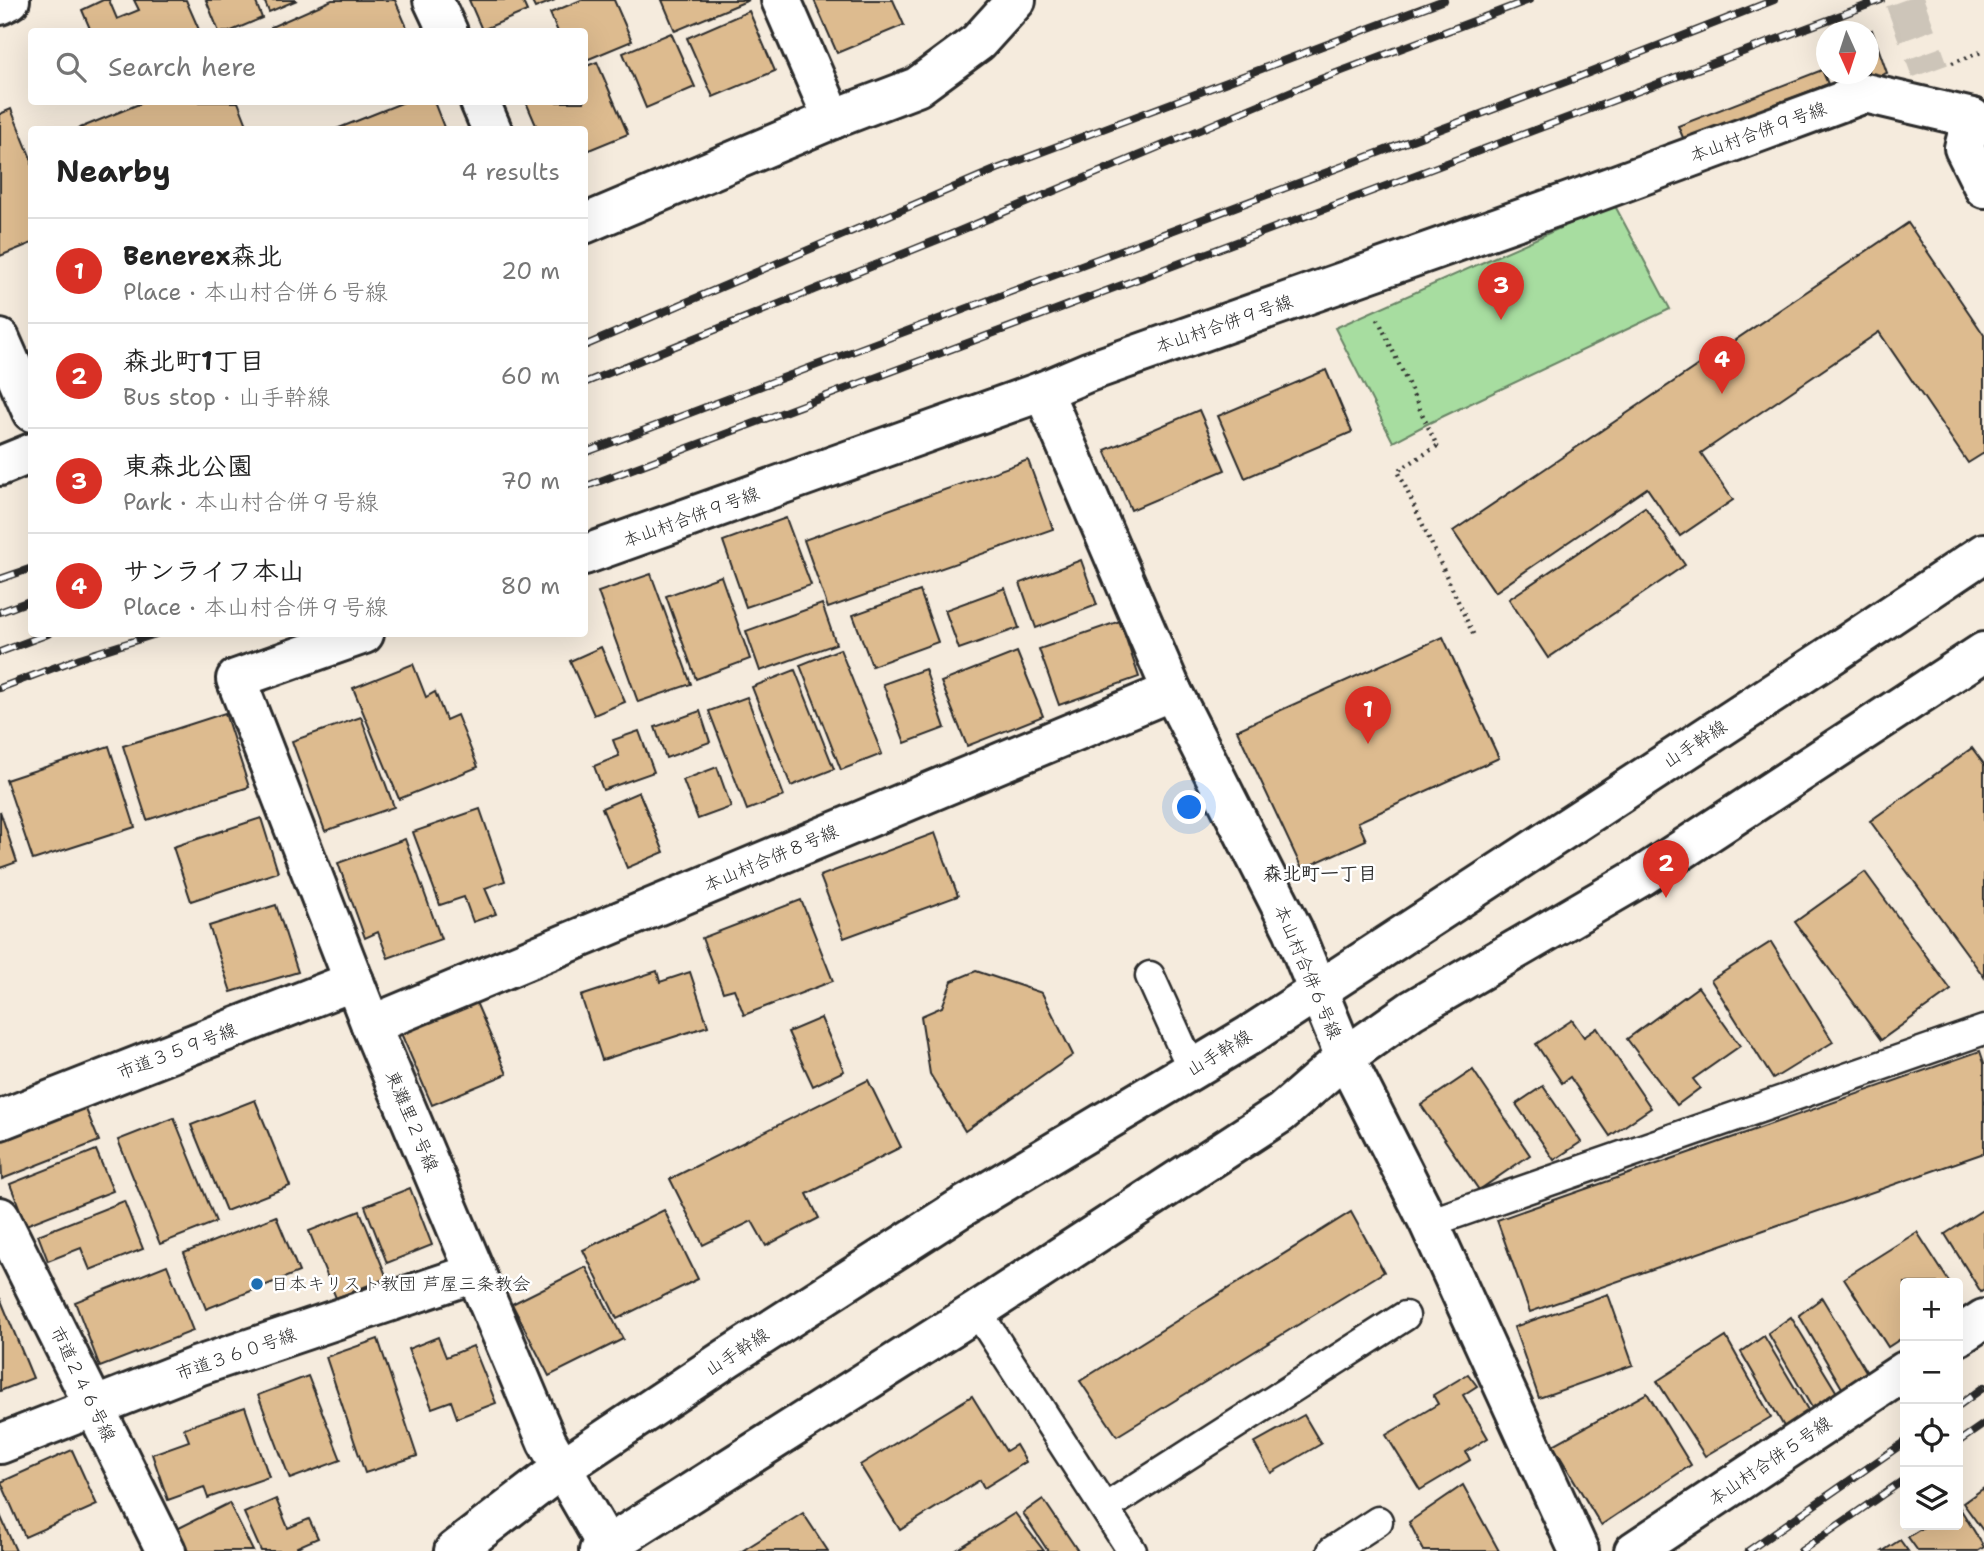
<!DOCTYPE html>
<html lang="en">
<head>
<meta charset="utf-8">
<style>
	body { margin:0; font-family:"Shantell Sans","Klee One",sans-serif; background:#f2f2f2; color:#222 }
	.controls { position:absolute; right:21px; bottom:21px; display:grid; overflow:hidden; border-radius:7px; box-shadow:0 7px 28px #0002 }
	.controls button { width:63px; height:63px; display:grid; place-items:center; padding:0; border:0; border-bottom:2px solid #e0e0e0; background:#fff; color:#222; font:35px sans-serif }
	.compass { position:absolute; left:1816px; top:21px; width:63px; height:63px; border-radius:50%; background:#fff; box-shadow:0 7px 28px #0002; rotate:177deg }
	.you { position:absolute; left:1190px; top:808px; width:24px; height:24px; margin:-18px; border:5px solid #fff; border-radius:50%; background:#1a73e8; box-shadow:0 0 0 10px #1a73e833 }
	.badge { display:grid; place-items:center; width:46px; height:46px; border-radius:50%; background:#d93025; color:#fff; font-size:23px; font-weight:700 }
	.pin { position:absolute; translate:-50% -58px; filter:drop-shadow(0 2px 4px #0008) }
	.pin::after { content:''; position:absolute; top:37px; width:24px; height:21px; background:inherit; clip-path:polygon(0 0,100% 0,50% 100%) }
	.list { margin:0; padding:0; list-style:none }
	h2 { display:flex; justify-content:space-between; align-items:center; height:91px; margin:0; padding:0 28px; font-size:30px }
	h2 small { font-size:23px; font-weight:400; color:#767676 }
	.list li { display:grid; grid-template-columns:46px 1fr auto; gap:21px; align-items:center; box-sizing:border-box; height:105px; padding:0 28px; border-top:2px solid #e0e0e0 }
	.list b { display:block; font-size:26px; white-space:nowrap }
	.list p { margin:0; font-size:23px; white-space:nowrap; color:#767676 }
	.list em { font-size:23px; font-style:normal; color:#767676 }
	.icon { flex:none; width:38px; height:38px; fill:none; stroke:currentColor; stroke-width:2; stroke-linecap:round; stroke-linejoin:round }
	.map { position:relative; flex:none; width:1984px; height:1551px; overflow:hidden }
	.search { position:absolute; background:#fff; box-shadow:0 7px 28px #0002; left:28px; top:28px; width:560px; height:77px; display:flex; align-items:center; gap:18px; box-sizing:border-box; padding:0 24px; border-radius:7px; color:#767676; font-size:26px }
	.panel { position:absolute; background:#fff; box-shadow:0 7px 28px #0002; left:28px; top:126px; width:560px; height:511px; border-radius:7px }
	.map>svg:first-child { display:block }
</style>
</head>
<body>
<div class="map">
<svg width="1984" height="1551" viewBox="0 0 1984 1551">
	<rect width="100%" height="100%" fill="#f5ebdd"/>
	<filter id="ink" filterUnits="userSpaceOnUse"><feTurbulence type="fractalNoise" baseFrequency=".0143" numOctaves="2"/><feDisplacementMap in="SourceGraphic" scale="14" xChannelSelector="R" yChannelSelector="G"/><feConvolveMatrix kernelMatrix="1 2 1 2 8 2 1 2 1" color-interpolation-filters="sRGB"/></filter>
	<g filter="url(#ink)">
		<path fill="#a7dda0" stroke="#698466" stroke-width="2" d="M1614,204L1670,309L1427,424L1393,442L1335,328Z"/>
		<g fill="#ddbb8f" stroke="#2b2b2b" stroke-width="2">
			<path d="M103,0H109L117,19L139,10L134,0H186L200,32H90L91,31L82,10Z"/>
			<path d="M206,0H255L262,18L229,32H219Z"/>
			<path d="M264,0H297L269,12Z"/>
			<path d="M332,0H395L409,32H273L271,27Z"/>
			<path d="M469,0H522L527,11L482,30Z"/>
			<path d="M531,0H555L535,8Z"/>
			<path d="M581,0H614L632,41L584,61V32H558L550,13Z"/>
			<path d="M662,0H749L675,31Z"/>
			<path d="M814,0H893L904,25L837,53Z"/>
			<path d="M749,11L775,71L713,97L687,38Z"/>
			<path d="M1872,30L1887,73L1845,88L1839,74H1868V32Z"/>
			<path d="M671,33L695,87L646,108L623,53Z"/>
			<path d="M597,62L628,134L584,152V130H538L526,102H584V67Z"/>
			<path d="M1822,70L1828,84L1684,140L1678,126Z"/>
			<path d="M144,102H238L249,130H75Z"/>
			<path d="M404,102H434L445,130H334Z"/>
			<path d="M11,109L32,161V243L0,256V114Z"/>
			<path d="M1908,223L1984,335V453L1968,463L1879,332L1701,453L1733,500L1680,536L1647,488L1495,592L1453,531Z"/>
			<path d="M1326,370L1352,432L1245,478L1218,416Z"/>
			<path d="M1199,410L1225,470L1131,510L1105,450Z"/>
			<path d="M1028,460L1053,529L828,608L804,540Z"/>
			<path d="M1645,507L1685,565L1548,658L1509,599Z"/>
			<path d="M786,518L811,585L746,607L723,541Z"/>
			<path d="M1081,560L1097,605L1036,628L1020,583Z"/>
			<path d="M651,574L691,684L638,702L598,592Z"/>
			<path d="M721,576L750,659L696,679L666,596Z"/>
			<path d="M1005,588L1019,628L959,649L945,610Z"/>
			<path d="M920,591L938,642L872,666L853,615Z"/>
			<path d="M822,604L836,644L760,671L746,631Z"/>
			<path d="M1120,621L1139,677L1059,705L1039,649Z"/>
			<path d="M1443,637L1499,758L1358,822L1366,840L1302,869L1237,730Z"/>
			<path d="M601,647L625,702L594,715L570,661Z"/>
			<path d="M840,649L882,754L841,770L800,665Z"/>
			<path d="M1017,652L1043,716L967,746L941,682Z"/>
			<path d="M413,664L426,697L435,692L446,720L457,715L478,767L399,799L353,688Z"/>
			<path d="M925,669L945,728L905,743L883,684Z"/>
			<path d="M795,670L834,769L791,786L752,687Z"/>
			<path d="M747,697L784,796L747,810L709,711Z"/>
			<path d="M700,711L710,742L666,758L655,727Z"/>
			<path d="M225,713L249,787L147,820L123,746Z"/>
			<path d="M361,717L394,807L325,831L292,741Z"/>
			<path d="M639,731L654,772L603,790L594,766L619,756L613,740Z"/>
			<path d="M109,746L135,827L33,860L6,780Z"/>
			<path d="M1972,748L1984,764V977L1870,821Z"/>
			<path d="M717,767L731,807L698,819L683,780Z"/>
			<path d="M639,792L664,852L627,868L602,808Z"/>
			<path d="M480,809L505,881L485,888L496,914L473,922L464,897L440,905L413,832Z"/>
			<path d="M0,811L17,862L0,868Z"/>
			<path d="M261,818L278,872L191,901L173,847Z"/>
			<path d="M935,833L958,896L844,938L820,876Z"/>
			<path d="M405,839L441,939L388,958L378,932L365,938L338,863Z"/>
			<path d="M1865,872L1951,990L1881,1040L1795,922Z"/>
			<path d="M801,900L833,981L744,1015L734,989L723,992L702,938Z"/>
			<path d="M276,905L298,972L231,992L209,926Z"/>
			<path d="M1771,942L1833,1042L1773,1079L1711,980Z"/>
			<path d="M657,971L660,982L690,972L708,1026L602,1060L581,996Z"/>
			<path d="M976,971L1042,993L1073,1055L965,1131L930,1074L921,1016L942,1007L952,981Z"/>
			<path d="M1698,987L1740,1046L1693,1079L1700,1088L1677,1105L1627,1039Z"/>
			<path d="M475,1000L507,1074L432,1105L400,1031Z"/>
			<path d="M821,1018L844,1071L813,1086L788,1032Z"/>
			<path d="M1572,1020L1584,1037L1597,1028L1651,1108L1610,1136L1570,1077L1562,1083L1536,1044Z"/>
			<path d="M1980,1051L1984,1063V1153L1530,1312L1497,1220Z"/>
			<path d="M1473,1070L1530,1155L1479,1190L1421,1105Z"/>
			<path d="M868,1080L901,1147L807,1194L819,1218L766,1246L752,1221L703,1245L670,1179Z"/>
			<path d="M1543,1086L1581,1142L1554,1160L1516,1104Z"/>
			<path d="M255,1100L290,1186L226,1211L191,1125Z"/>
			<path d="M83,1102L99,1141L2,1179L0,1135Z"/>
			<path d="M174,1118L216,1222L160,1244L118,1140Z"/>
			<path d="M96,1150L113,1191L26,1225L10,1184Z"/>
			<path d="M410,1188L432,1245L387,1263L365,1206Z"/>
			<path d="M124,1201L143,1249L90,1270L81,1248L48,1261L38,1235Z"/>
			<path d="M1984,1209V1290L1981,1292L1945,1234Z"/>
			<path d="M664,1210L698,1279L617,1319L583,1250Z"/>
			<path d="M360,1211L387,1278L336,1298L309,1231Z"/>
			<path d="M1351,1212L1384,1272L1117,1436L1080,1381Z"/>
			<path d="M276,1216L299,1272L206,1309L184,1253Z"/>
			<path d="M1917,1232L1950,1283H1905V1336L1888,1347L1844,1278Z"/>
			<path d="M167,1265L193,1331L100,1367L75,1302Z"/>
			<path d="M586,1267L623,1339L549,1376L512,1304Z"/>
			<path d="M1608,1294L1633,1365L1539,1398L1514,1327Z"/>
			<path d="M0,1298L33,1378L0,1391Z"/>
			<path d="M1822,1298L1870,1378L1845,1393L1799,1315Z"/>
			<path d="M1791,1317L1839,1396L1814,1411L1768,1333Z"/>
			<path d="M1764,1336L1811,1415L1786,1430L1741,1352Z"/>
			<path d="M438,1337L446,1357L473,1346L496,1403L457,1418L451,1401L432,1408L408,1349Z"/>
			<path d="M1726,1337L1771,1417L1705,1456L1657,1381Z"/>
			<path d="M378,1339L417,1456L365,1473L326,1357Z"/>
			<path d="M1468,1374L1477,1386L1463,1395L1488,1438L1466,1452L1470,1460L1420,1490L1386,1435L1438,1404L1433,1395Z"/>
			<path d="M308,1376L341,1460L290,1479L258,1395Z"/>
			<path d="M1647,1393L1691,1465L1601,1525L1553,1445Z"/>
			<path d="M972,1396L1006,1451L1016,1445L1026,1462L984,1488L980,1480L900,1530L860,1465Z"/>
			<path d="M245,1407L269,1477L208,1498L204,1487L168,1500L152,1454L189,1441L184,1428Z"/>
			<path d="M1304,1415L1321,1444L1271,1473L1254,1443Z"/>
			<path d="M72,1450L97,1505L25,1537L1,1482Z"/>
			<path d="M1463,1485L1499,1551H1424L1409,1522Z"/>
			<path d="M1984,1488V1532L1963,1503Z"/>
			<path d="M276,1499L288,1528L309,1519L318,1538L297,1547L298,1551H261L244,1513Z"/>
			<path d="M1043,1499L1078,1551H1048L1023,1513Z"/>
			<path d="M229,1503L253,1551H188L177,1529Z"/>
			<path d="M1958,1505L1984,1547L1978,1551H1918L1908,1537L1927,1525H1958Z"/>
			<path d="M803,1513L828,1551H742Z"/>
			<path d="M1015,1513L1044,1551H955Z"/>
			<path d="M0,1515L16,1551H0Z"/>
			<path d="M1900,1540L1908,1551H1883Z"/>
		</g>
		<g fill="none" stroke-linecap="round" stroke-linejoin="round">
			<path stroke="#cdc5b9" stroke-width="38" stroke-dasharray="38 19" stroke-linecap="butt" d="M1904,0L1930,71"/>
			<defs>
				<g id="lane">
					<path d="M1150,976L1192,1069"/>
					<path d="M1429,1223L1984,1030"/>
					<path d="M977,1311L1132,1551"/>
					<path d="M1105,1508L1405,1316"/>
					<path d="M1332,1551L1378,1521"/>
				</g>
				<g id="street">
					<path d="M433,0L448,32"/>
					<path d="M781,0L833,119"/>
					<path d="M0,5L10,0"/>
					<path d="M480,102L492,130"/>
					<path d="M1972,118L1964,148L1984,188"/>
					<path d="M0,339L32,412"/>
					<path d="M1043,391L1172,691L1293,930L1345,1057L1429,1223L1579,1551"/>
					<path d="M584,555L1043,391L1088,372L1572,201L1865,93L1972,118"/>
					<path d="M364,634L236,679L371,1025L547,1442L607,1546L613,1551"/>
					<path d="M371,1025L1172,691"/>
					<path d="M0,1120L354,981"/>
					<path d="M0,1217L166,1551"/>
					<path d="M1958,1336L1984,1319"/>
					<path d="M0,1444L198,1366L475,1273"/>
					<path d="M454,1551L562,1468L727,1358L959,1209L1250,1035L1827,658L1984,553"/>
					<path d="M599,1551L977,1311L1281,1113L1345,1057L1412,1010L1642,876L1984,652"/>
					<path d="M1634,1551L1905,1371"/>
				</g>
				<g id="secondary">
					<path d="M584,224L833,119L917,87L978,42L1016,0"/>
					<path d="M0,466L32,453"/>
				</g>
			</defs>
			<use href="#lane" stroke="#2b2b2b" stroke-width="33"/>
			<use href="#street" stroke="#2b2b2b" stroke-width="44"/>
			<use href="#secondary" stroke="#2b2b2b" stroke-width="44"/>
			<g stroke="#2b2b2b" stroke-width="4.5" stroke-dasharray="2 5" stroke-linecap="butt">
				<path d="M1952,63L1984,51"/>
				<path d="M1378,319L1437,446L1398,471L1474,636"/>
			</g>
			<use href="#lane" stroke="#fff" stroke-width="28"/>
			<use href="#street" stroke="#fff" stroke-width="38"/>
			<use href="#secondary" stroke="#fff" stroke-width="38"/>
			<defs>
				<g id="rail">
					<path d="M584,346L997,169L1444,0"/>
					<path d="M584,383L952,234L1318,80L1529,0"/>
					<path d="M584,453L1576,78L1774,0"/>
					<path d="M584,487L1881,0"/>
					<path d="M0,579L32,568"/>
					<path d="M0,612L32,600"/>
					<path d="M0,652L48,634"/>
					<path d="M0,688L80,658L156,634"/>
					<path d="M1958,1406L1984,1387"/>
					<path d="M1958,1442L1984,1424"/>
					<path d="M1748,1551L1905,1442"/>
					<path d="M1801,1551L1905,1479"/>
				</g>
			</defs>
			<use href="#rail" stroke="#2b2b2b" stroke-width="8"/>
			<use href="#rail" stroke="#fff" stroke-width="5" stroke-dasharray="16" stroke-linecap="butt"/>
		</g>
	</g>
	<circle fill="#1f6fb2" stroke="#fff" stroke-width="2.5" cx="257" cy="1284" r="7"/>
	<g text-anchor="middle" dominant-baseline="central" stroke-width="5" stroke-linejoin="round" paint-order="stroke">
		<g font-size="18" fill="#2b2b2b" stroke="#fff">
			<text transform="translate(1758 132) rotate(-20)">本山村合併９号線</text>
			<text transform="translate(1224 324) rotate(-19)">本山村合併９号線</text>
			<text transform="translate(691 517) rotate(-20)">本山村合併９号線</text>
			<text transform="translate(1695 744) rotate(-33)">山手幹線</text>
			<text transform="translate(771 858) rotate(-23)">本山村合併８号線</text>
			<text transform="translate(1308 972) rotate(67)">本山村合併６号線</text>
			<text transform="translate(177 1051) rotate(-21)">市道３５９号線</text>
			<text transform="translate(1219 1053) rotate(-31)">山手幹線</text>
			<text transform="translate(412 1121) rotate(67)">東灘里２号線</text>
			<text transform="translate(737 1352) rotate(-33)">山手幹線</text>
			<text transform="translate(236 1354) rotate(-19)">市道３６０号線</text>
			<text transform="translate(83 1384) rotate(64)">市道２４６号線</text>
			<text transform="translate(1770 1461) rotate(-34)">本山村合併５号線</text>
		</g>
		<g font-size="18" fill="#2b2b2b" stroke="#fff" text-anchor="start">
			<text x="271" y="1284">日本キリスト教団 芦屋三条教会</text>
		</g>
		<g font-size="19" font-weight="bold" fill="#2b2b2b" stroke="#fff">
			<text x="1320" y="873">森北町一丁目</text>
		</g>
	</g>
</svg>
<div class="controls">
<button>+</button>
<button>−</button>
<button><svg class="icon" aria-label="locate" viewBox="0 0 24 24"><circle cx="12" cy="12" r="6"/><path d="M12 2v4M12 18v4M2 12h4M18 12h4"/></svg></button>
<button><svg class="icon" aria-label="layers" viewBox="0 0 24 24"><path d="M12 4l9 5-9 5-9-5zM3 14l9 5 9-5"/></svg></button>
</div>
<svg class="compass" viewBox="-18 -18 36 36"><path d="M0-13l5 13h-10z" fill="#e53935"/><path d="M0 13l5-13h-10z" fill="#767676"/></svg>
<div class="you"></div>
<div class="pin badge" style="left:1368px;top:744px">1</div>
<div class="pin badge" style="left:1666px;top:898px">2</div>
<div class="pin badge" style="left:1501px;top:320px">3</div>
<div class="pin badge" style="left:1722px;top:394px">4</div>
<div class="search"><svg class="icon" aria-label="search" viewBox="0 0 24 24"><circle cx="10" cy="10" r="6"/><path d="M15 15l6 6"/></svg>Search here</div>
<section class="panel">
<h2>Nearby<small>4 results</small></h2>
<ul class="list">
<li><span class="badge">1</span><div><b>Benerex森北</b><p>Place · 本山村合併６号線</p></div><em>20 m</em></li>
<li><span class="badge">2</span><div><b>森北町1丁目</b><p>Bus stop · 山手幹線</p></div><em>60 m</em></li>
<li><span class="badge">3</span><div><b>東森北公園</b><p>Park · 本山村合併９号線</p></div><em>70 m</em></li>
<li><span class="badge">4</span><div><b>サンライフ本山</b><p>Place · 本山村合併９号線</p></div><em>80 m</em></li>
</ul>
</section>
</div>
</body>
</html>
